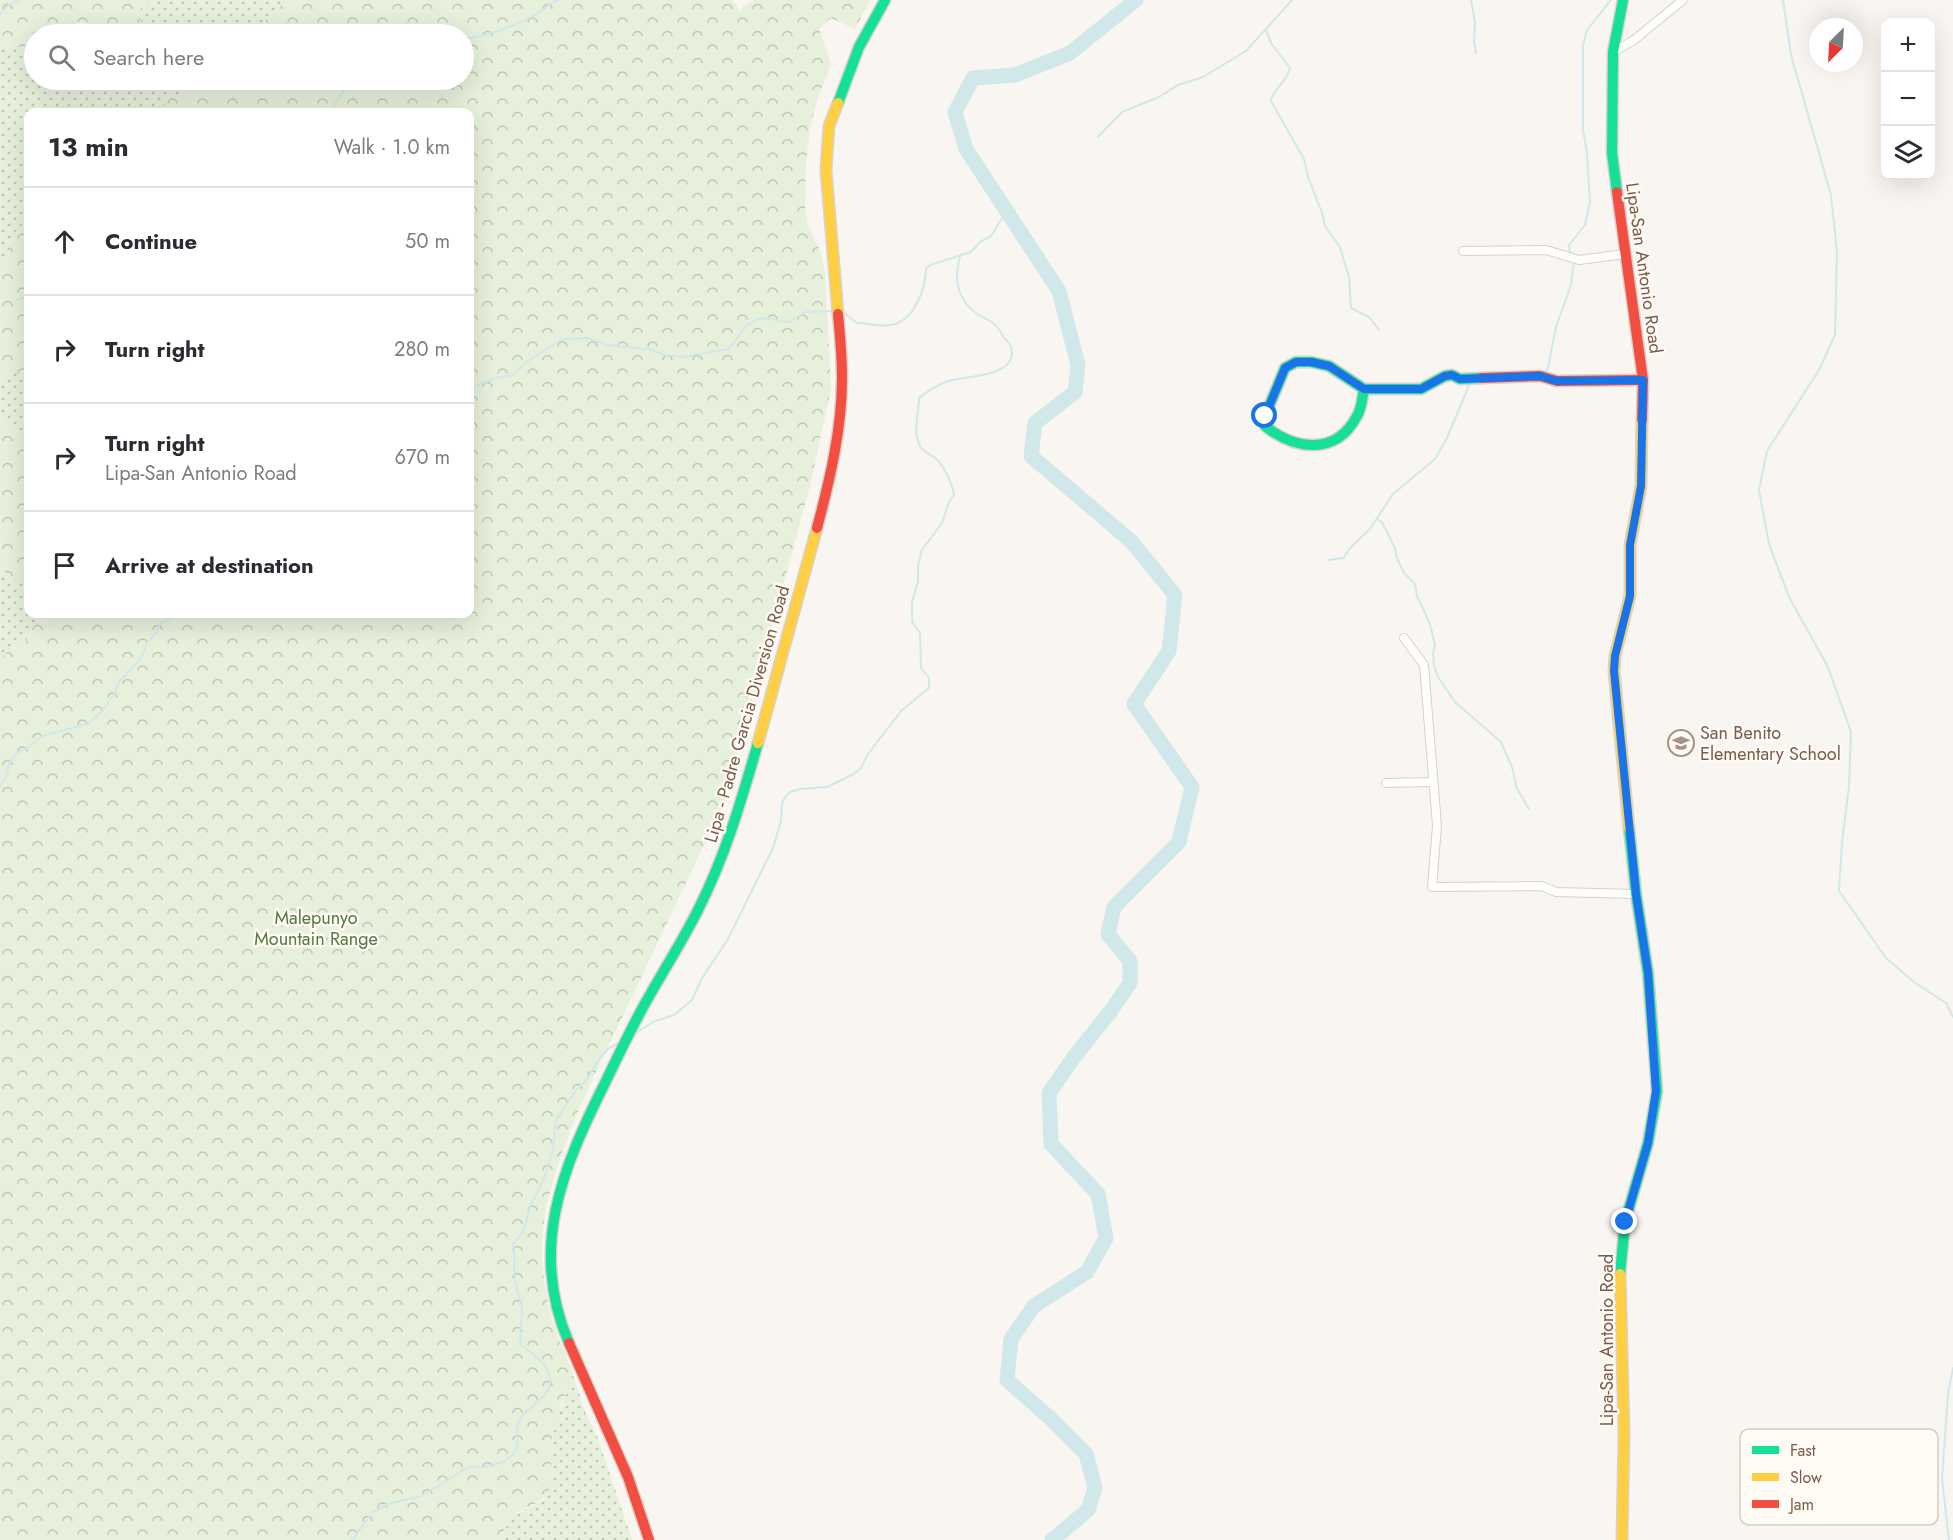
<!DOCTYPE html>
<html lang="en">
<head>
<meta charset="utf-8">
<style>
	body { margin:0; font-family:Jost,sans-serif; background:#f2f2f3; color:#2b2b33 }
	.controls { position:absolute; right:18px; top:18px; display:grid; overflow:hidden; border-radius:12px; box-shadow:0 6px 24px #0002 }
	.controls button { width:54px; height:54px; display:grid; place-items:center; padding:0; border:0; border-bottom:2px solid #e1e1e2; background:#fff; color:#2b2b33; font:30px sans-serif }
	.compass { position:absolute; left:1809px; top:18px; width:54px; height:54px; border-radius:50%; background:#fff; box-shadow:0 6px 24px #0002; rotate:204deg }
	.stop { position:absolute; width:18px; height:18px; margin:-14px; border:4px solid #1a73e8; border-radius:50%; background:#fff }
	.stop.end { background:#1a73e8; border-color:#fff; box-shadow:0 2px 6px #0008 }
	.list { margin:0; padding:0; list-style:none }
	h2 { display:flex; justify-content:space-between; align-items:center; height:78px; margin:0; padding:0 24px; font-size:26px }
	h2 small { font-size:20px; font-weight:400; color:#7c7c81 }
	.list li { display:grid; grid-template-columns:39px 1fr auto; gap:18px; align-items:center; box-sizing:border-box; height:108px; padding:0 24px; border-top:2px solid #e1e1e2 }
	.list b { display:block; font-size:22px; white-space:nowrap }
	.list p { margin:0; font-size:20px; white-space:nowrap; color:#7c7c81 }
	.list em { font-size:20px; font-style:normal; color:#7c7c81 }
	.icon { flex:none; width:33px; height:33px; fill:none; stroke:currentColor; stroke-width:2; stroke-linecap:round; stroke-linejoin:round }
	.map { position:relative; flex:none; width:1953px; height:1540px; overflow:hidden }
	.search { position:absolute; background:#fff; box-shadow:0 6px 24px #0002; left:24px; top:24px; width:450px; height:66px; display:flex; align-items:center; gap:15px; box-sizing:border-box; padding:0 21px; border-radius:33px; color:#7c7c81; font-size:22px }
	.panel { position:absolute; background:#fff; box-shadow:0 6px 24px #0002; left:24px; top:108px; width:450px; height:510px; border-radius:12px }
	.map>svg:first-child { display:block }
</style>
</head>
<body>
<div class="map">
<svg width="1953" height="1540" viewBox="0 0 1953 1540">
	<defs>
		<pattern id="grass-dots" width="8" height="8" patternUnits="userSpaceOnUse" patternTransform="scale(1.5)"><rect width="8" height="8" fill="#e7f0db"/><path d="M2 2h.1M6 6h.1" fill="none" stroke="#c0c6b4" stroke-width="1.8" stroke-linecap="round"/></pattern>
		<pattern id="forest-crowns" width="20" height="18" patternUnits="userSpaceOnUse" patternTransform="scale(1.5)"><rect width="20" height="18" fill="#e7f0db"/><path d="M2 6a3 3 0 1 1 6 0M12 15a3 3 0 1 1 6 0" fill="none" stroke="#c0c6b4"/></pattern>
	</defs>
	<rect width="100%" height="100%" fill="#f9f5f0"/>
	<g fill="url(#grass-dots)">
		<path d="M154,0H288C274,11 265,25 248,33C236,38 163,34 145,34L138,12L143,6Z"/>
		<path d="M27,43H32L34,47V80H193L189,82L184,91L169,99L164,107L157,112H28V222L23,224L8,256L0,263V48L22,47Z"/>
		<path d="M10,369L25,374L28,369V451L14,429L10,418H4L0,424V385Z"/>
		<path d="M0,569L17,581L28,580V614H49L34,625L26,641L7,652L0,659Z"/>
		<path d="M568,1361L586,1414L597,1436L632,1540H500L511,1517L544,1500L551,1463V1445L555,1421L563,1405L567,1387Z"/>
	</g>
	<g fill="url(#forest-crowns)">
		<path d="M0,0H154L143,6L138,12L145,34H87L91,28L89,23L78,22L72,26L69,34H34V47L32,43L22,47L0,48Z"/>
		<path d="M288,0H733L739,10L754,0H870L855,29L831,18L819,29L831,64L817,100L810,129L806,161L805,209L808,225L821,253L825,272L831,389L809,490L725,801L582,1102C563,1149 540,1205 542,1256C543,1281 548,1309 556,1332C559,1342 567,1352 568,1362C573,1392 553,1416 551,1445C550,1458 553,1474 550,1486C545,1506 526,1504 513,1516C507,1521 503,1533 500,1540H0V659L7,652L26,641L34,625L49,614H470V112H157L164,107L169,99L184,91L189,82L193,80H464V34H244C264,26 271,12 288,0Z"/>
		<path d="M28,222V369L25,374L19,375L10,369L0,385V263L8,256C10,242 13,227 28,222Z"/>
		<path d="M4,418H10L14,429L28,451V580L17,581L0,569V424Z"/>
	</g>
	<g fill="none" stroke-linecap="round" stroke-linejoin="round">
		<g stroke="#d0e8ea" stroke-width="2">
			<path d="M1471,0L1475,22L1474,41L1476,53"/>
			<path d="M1783,0L1791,55L1831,195L1837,252L1835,335L1819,370L1767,451L1759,490L1769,544L1789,597L1828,667L1851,732L1849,786L1842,842L1839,891L1886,958L1914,982L1946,1003L1953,1017"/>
			<path d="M0,15L6,7L18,0"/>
			<path d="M1266,30L1271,43L1290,68C1288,82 1273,87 1271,101L1304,159L1308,177L1322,213L1325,226L1340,247L1349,277L1351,308L1369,317L1379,330"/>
			<path d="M464,39C487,36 514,26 535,15C543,10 549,3 559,0"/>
			<path d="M330,112L345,88L355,80"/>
			<path d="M1098,137L1122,112L1159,97L1178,85L1203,77L1246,51L1292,0"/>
			<path d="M1570,253L1569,245L1585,225L1590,202L1587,153L1583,129V45L1587,30L1611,0"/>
			<path d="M17,300L28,296"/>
			<path d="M844,313L857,323C867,323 879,327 890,325C914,322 925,290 926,269L930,265L971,252L980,242L991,236L1007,210"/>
			<path d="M1545,373L1548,368L1556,327L1571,285L1574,261"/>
			<path d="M470,389L495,378L513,375L528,361L561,340L587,338L607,345L649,349L664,355L683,357L728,349C743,336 743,317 770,318C777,319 782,323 789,322L805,312L833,311"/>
			<path d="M1377,519L1382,522L1395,548L1396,556L1404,573L1415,584L1417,596L1430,624L1435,645L1433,653L1434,666L1438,677L1455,702L1501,742L1512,767L1517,789L1529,809"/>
			<path d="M1328,560L1343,558L1351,547L1370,529L1393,494L1435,459L1447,438L1470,383"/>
			<path d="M0,786L6,777L10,761L16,754L27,748L42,736L88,724L104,709L114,694L120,681L141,658L147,643L157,632L159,625L177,614"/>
			<path d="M636,1033L653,1022L674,1015L692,1000L702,978L728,939L773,848L781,821L782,803L786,796L790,792L801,789L827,787L854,774L861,768L868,754L901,711L929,688V678L921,668L920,633L912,622V602L918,582V565L922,550L942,523L949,502L954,495C952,483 944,465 934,457C930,454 922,451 920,446C912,431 919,414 919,398C927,392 936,385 946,382C962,375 1020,379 1011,347C1010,344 1005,339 1003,336C993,319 991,323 976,313C956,299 954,277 960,256"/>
			<path d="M352,1540L373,1512L388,1504L422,1496L470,1466C486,1470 512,1463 517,1446C520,1436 512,1428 523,1415C530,1406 548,1397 550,1384C553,1365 533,1355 521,1345C519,1333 522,1323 522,1311C521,1300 516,1290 515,1279C513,1267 516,1257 513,1245L524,1230L530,1207L543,1181L553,1151L556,1121L566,1105L576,1090L586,1081L599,1059L609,1048L620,1042"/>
			<path d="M1949,1540L1942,1479L1948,1394L1953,1368"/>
		</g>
		<path stroke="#d0e8ea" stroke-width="15" d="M1052,1540L1088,1510L1095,1488L1086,1454L1051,1419L1007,1380L1011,1339L1034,1306L1087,1272L1106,1238L1098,1194L1051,1144L1049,1093L1074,1057L1110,1012L1130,983V961L1108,934L1114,907L1179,842L1192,787L1134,704L1169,651L1175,595L1131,541L1031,456L1035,423L1075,392L1078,365L1059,291L966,149L955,112L973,78L1015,75L1070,53L1136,0"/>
		<defs>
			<g id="street">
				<path d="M1613,52L1634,40L1683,0"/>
				<path d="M1463,251L1546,250L1579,260L1625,254"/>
				<path d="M1404,638L1424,665L1437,826L1432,887L1542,886L1556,892L1636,894"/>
				<path d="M1386,783L1433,782"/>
			</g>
			<g id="fast">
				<path d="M838,103L859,47L885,0"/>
				<path d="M1617,192L1612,153L1613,52L1623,0"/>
				<path d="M1364,389C1362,398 1362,408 1357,416C1336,456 1295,450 1265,426V416L1285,368L1296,362H1311L1329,366L1364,389H1421L1445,376L1452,375L1460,379L1481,378"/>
				<path d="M1620,1274L1625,1222L1648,1143L1657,1091L1648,973L1636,894L1629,828"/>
				<path d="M569,1343C528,1249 563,1167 605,1083C617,1058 629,1033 642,1009C660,976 681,944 698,910C726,855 741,801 758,743"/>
			</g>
			<g id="slow">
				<path d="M838,103L829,126L826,170L838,314"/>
				<path d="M758,743L817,528"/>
				<path d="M1629,828L1614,671L1615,656L1630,596V545L1641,486L1642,420"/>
				<path d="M1620,1274L1624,1434L1622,1540"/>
			</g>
			<g id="jam">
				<path d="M1617,192L1643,380L1642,420"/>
				<path d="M1481,378L1540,376L1557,381L1643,380"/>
				<path d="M817,528C830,479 842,429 842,378C842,357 840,335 838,314"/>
				<path d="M569,1343L628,1477L649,1540"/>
			</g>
		</defs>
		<use href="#street" stroke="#d7d1cb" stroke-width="10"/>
		<use href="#fast" stroke="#d9d2cb" stroke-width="13"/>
		<use href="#slow" stroke="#d9d2cb" stroke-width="13"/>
		<use href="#jam" stroke="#d9d2cb" stroke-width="13"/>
		<use href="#street" stroke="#fefefd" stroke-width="8"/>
		<use href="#fast" stroke="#16e098" stroke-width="10"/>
		<use href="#slow" stroke="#ffcf43" stroke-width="10"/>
		<use href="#jam" stroke="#f24e42" stroke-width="10"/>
	</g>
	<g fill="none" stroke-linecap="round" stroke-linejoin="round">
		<path stroke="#1a73e8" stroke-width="8" d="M1265,416L1285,368L1296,362H1311L1329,366L1364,389H1421L1445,376L1452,375L1460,379L1540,376L1557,381L1643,380L1641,486L1630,545V596L1615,656L1614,671L1636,894L1648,973L1656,1091L1648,1143L1625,1222"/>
	</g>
	<defs>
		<symbol id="school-ring" viewBox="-11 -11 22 22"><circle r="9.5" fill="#fffaf3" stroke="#a69286" stroke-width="1.5"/><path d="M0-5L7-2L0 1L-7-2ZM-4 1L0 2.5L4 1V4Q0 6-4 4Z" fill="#a69286"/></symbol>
	</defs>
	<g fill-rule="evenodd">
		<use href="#school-ring" x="1666" y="728" width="30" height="30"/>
	</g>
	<g text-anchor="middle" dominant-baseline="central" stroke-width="5" stroke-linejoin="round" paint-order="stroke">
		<g font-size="18" fill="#7a5c4d" stroke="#fffaf3">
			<text transform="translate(1644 268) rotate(82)">Lipa-San Antonio Road</text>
			<text transform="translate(747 714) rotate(-74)">Lipa - Padre Garcia Diversion Road</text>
			<text transform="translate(1607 1340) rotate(-90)">Lipa-San Antonio Road</text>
		</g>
		<g font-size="18" fill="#7a5c4d" stroke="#fffaf3" text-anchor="start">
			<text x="1700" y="733">San Benito<tspan x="1700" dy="21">Elementary School</tspan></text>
		</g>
		<g font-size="18" fill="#537a41" stroke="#fffaf3">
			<text x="316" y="918">Malepunyo<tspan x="316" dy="21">Mountain Range</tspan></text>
		</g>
	</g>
	<rect x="1740" y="1429" width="198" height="96" rx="9" fill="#fffaf3" stroke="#d7cbc1" stroke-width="1.5"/>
	<rect x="1752" y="1446" width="27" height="8" fill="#16e098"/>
	<rect x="1752" y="1473" width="27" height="8" fill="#ffcf43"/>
	<rect x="1752" y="1500" width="27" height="8" fill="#f24e42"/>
	<g font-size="16" fill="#7a5c4d">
		<text x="1790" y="1456">Fast</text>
		<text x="1790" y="1483">Slow</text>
		<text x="1790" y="1510">Jam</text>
	</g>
</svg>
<div class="controls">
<button>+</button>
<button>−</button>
<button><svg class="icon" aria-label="layers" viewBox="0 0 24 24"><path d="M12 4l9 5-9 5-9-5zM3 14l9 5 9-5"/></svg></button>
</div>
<svg class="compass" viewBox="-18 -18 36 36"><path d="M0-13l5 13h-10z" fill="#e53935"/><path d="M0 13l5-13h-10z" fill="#7c7c81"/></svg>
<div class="stop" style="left:1265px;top:416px"></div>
<div class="stop end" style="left:1625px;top:1222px"></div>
<div class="search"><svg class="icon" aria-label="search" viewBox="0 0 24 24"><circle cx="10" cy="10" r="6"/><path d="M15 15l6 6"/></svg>Search here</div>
<section class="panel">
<h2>13 min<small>Walk · 1.0 km</small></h2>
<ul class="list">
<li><svg class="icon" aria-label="ahead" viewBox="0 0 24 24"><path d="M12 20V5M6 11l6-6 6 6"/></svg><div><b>Continue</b></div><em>50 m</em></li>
<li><svg class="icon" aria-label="right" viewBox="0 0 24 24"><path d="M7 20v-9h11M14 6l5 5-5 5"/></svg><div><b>Turn right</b></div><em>280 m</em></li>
<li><svg class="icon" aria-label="right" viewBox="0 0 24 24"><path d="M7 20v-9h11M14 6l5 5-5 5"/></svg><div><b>Turn right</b><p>Lipa-San Antonio Road</p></div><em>670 m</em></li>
<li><svg class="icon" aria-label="arrive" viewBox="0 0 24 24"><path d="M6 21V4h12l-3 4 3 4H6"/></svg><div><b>Arrive at destination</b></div></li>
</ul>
</section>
</div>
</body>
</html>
